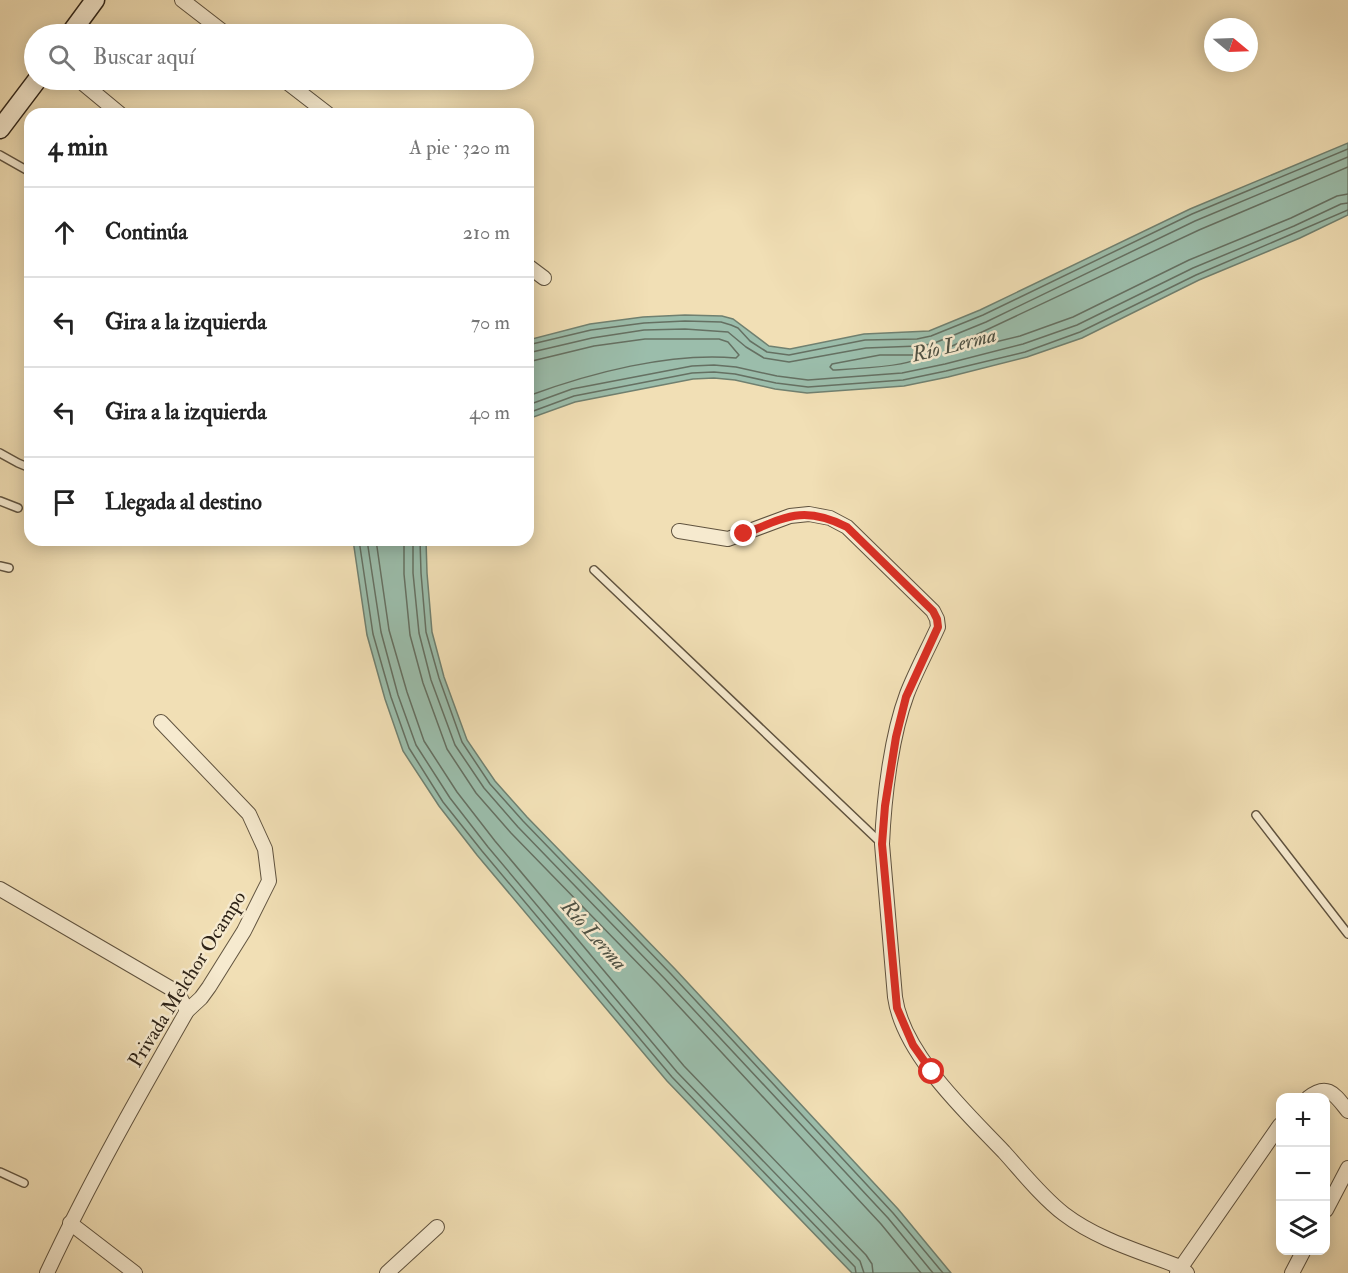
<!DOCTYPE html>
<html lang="es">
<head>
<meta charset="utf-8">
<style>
	body { margin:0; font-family:"IM FELL Double Pica",serif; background:#f6f6f6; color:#222 }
	.controls { position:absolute; right:18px; bottom:18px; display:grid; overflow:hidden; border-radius:12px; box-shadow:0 3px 15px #0003 }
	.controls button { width:54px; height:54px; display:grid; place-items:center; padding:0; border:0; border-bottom:2px solid #e0e0e0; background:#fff; color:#222; font:30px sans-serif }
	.compass { position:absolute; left:1204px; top:18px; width:54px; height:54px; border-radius:50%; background:#fff; box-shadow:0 3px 15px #0003; rotate:109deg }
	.stop { position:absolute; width:18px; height:18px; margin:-14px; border:4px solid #d93025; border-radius:50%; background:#fff }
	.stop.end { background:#d93025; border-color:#fff; box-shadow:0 2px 6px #0008 }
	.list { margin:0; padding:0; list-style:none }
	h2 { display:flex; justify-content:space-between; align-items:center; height:78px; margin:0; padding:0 24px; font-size:26px }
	h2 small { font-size:20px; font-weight:400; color:#767676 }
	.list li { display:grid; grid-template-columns:39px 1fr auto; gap:18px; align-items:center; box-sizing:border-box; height:90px; padding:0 24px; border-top:2px solid #e0e0e0 }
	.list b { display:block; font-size:22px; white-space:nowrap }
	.list em { font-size:20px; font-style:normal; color:#767676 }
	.icon { flex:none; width:33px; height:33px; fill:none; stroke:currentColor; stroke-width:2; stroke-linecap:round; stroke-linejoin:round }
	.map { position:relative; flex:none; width:1348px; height:1273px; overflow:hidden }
	.search { position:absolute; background:#fff; box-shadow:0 3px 15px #0003; left:24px; top:24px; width:510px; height:66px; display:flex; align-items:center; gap:15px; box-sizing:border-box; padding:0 21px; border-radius:33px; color:#767676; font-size:22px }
	.panel { position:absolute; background:#fff; box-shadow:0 3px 15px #0003; left:24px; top:108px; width:510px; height:438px; border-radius:18px }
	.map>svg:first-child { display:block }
</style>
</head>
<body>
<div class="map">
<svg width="1348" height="1273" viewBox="0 0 1348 1273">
	<rect width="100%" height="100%" fill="#f1dfb5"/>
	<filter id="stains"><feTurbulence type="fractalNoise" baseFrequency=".00333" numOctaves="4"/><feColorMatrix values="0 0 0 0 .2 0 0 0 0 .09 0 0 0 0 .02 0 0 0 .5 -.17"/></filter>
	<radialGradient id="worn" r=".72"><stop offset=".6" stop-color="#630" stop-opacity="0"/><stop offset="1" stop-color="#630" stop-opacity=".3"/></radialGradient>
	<g fill="#9bbdab" stroke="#708070" stroke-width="1.5">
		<path d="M1348,143V215L1300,238L1199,280L1082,338L1027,357L948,377L904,386L807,393L775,389L735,380L714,378L693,379L575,402L528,419V340L590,324L643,317L685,315L722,316L733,319L769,346L790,349L864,334L929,331L980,310L1190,209Z"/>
		<path d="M353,540H426L427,573L432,632L444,677L467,740L495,781L527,817L675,969L898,1209L951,1273H852L667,1081L477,855L439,806L403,751L385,699L367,635Z"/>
	</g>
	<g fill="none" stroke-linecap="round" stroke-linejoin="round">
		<g stroke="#657062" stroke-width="1.5">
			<path d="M1348,167L1199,230L948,348L947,352L950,353L1020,336L1073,317L1189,260L1291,218L1337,196L1348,194"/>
			<path d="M528,345L591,330L644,323L685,321L721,322L731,325L738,328L750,341L767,352L789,355L865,340L917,339L931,336L983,315L1192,214L1348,149"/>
			<path d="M528,353L592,338L644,330L685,329L728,332L746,347L764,358L789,362L866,348L918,346L932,344L986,322L1195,221L1348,157"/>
			<path d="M880,355H913L916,359C905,367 850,369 833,370L830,367L832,364Z"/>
			<path d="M528,362L594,346L645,339H719L728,342L739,355L736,358C670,352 590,373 528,396"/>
			<path d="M528,405L572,389L692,366L714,365L736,367L777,376L808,380L902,373L945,364L1023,344L1077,325L1193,268L1294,226L1341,204L1348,203"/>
			<path d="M528,413L574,396L692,373L714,372L735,374L776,383L808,387L903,380L946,371L1025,352L1080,332L1196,275L1348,210"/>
			<path d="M359,540L373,634L391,697L409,748L443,802L482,851L672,1077L855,1267L856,1273"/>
			<path d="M367,540L381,632L398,695L416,745L450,798L488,847L677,1072L860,1261L864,1273"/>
			<path d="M376,540L389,630L407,692L424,741L457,792L495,841L684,1066L866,1255L872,1264L873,1273"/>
			<path d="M404,540V574L410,635L423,683L447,749L476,793L511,833L659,985L881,1224L921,1273"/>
			<path d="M413,540V573L419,633L431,680L455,745L484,788L518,827L665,979L888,1218L933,1273"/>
			<path d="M420,540L421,573L426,632L439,678L462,742L490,784L523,821L671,974L893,1213L943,1273"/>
		</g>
		<defs>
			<g id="lane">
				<path d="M0,155L30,172"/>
				<path d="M0,453L18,463L30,468"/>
				<path d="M0,501L18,508"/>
				<path d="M0,566L9,568"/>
				<path d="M594,570L881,843"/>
				<path d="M1256,815L1348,934"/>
				<path d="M0,1172L24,1183"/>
			</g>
			<g id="street">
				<path d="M182,0L226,34"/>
				<path d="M79,80L120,114"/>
				<path d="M284,80L328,114"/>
				<path d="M528,266L544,278"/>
				<path d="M679,531L728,539L790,516L809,514L830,518L847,527L933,611L937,619L938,627C928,649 916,671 907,694C891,737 884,798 882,844L895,997C903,1054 966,1112 1004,1152C1023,1173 1042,1197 1064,1214C1098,1240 1142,1252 1180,1267L1187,1273"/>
				<path d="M0,889L170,988L181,999L187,1011"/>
				<path d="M1308,1098C1328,1082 1335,1095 1348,1111"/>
				<path d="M1326,1210L1348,1168"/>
				<path d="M70,1223L135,1273"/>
				<path d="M47,1273C89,1183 138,1097 187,1011L201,998L209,987L244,931L269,881L265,849L249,814L161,722"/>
				<path d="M387,1273L437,1227"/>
				<path d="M1177,1273L1280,1125"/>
				<path d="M1292,1273L1304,1250"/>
			</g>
			<g id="secondary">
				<path d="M70,34L95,0"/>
				<path d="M0,129L37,80"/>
			</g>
		</defs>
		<use href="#lane" stroke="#60533f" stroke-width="10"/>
		<use href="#street" stroke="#60533f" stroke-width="16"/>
		<use href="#secondary" stroke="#2f2418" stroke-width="21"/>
		<use href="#lane" stroke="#f6eacf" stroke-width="7"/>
		<use href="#street" stroke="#f6eacf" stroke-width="14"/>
		<use href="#secondary" stroke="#f6eacf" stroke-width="18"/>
	</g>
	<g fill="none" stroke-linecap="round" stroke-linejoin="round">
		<path stroke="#d93025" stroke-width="8" d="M744,534C786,517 803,505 847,527L933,611L937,619L938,627L906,697L896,737L885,806L882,844L897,1008L913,1045L932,1072"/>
	</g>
	<g text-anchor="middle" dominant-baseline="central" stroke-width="5" stroke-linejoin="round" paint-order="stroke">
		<g font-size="20" fill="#2f2418" stroke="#f6eacf">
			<text transform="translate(187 979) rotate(-58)">Privada Melchor Ocampo</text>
		</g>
		<g font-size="21" font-style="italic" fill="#4f5244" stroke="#f6eacf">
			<text transform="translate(954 345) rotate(-14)">Río Lerma</text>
			<text transform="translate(594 935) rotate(48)">Río Lerma</text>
		</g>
	</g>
	<rect width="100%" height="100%" filter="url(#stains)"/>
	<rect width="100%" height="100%" fill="url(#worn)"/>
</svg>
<div class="controls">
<button>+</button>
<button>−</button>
<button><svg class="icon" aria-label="layers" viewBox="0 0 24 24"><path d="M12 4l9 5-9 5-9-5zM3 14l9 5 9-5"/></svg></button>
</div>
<svg class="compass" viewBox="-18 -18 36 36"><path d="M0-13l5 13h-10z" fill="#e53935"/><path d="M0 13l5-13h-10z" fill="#767676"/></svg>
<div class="stop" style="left:932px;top:1072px"></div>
<div class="stop end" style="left:744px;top:534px"></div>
<div class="search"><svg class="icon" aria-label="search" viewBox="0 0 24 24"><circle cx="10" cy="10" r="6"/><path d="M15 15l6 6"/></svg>Buscar aquí</div>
<section class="panel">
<h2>4 min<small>A pie · 320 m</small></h2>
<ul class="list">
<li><svg class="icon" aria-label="ahead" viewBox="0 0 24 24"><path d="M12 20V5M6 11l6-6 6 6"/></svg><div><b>Continúa</b></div><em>210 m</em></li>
<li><svg class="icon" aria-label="left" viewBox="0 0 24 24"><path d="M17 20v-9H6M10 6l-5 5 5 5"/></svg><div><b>Gira a la izquierda</b></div><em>70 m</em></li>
<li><svg class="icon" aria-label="left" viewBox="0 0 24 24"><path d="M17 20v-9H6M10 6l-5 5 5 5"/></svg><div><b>Gira a la izquierda</b></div><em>40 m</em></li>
<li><svg class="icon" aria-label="arrive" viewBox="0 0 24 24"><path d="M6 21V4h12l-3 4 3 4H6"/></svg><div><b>Llegada al destino</b></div></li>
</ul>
</section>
</div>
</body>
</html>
